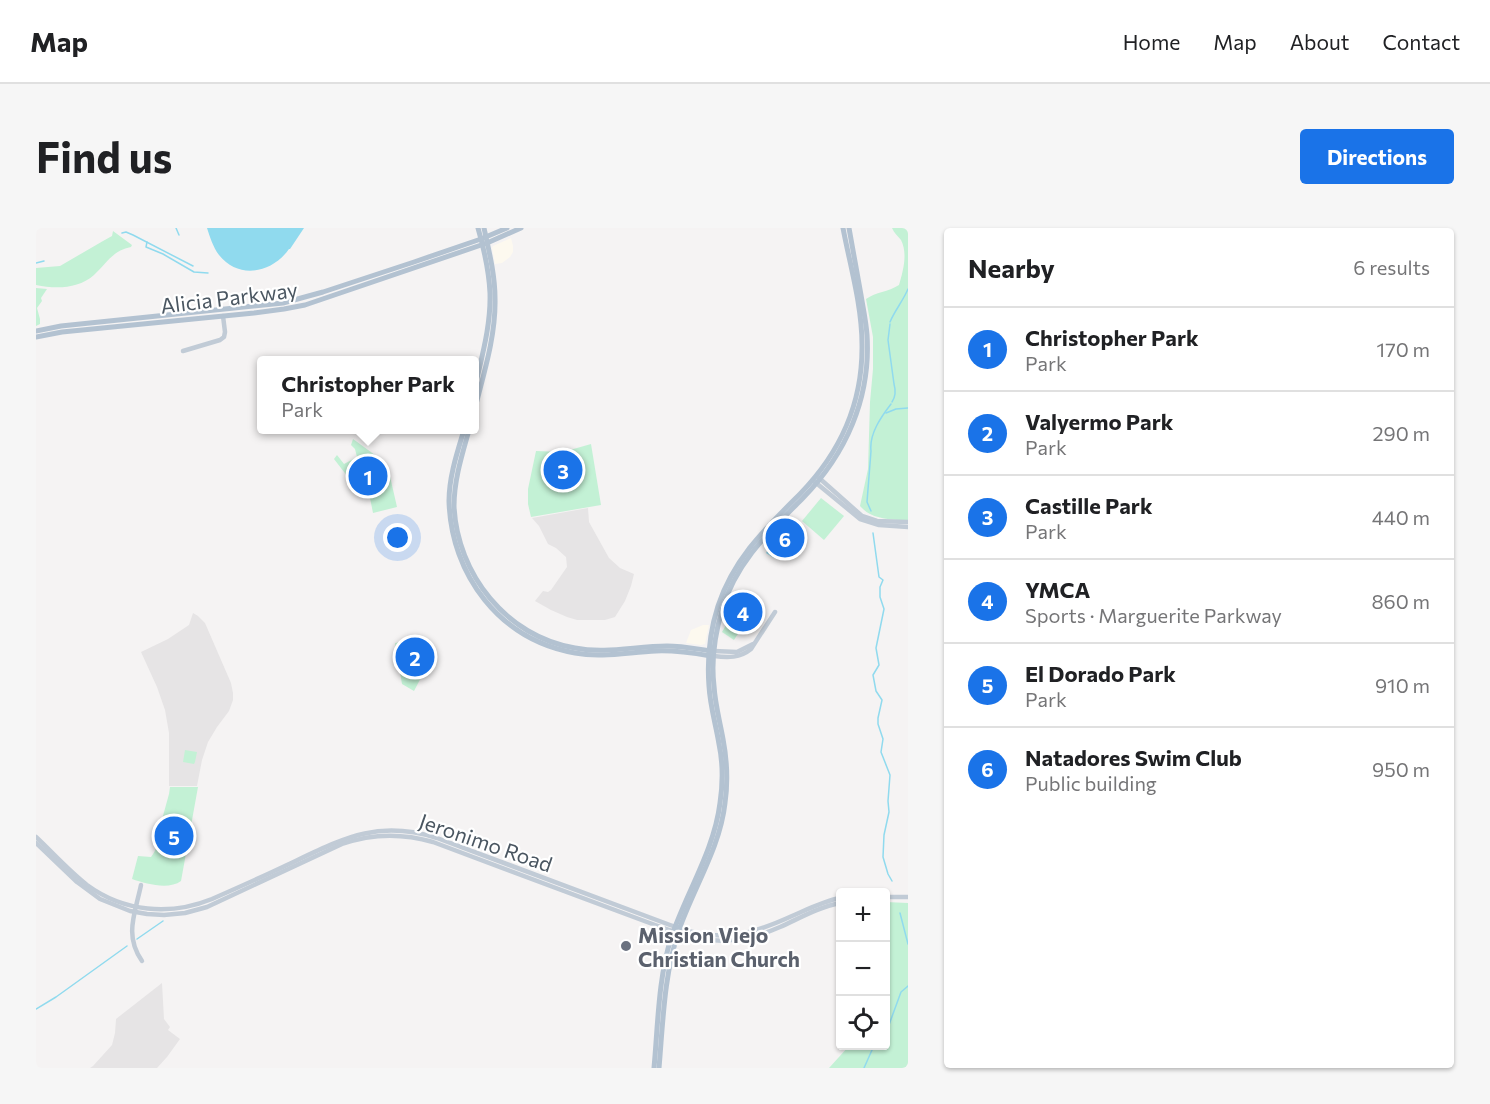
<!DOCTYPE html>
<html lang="en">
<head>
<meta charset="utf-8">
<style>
	body { margin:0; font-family:Commissioner,sans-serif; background:#f6f6f6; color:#202124 }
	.controls { position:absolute; right:18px; bottom:18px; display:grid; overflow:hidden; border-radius:6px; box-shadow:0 2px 4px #0004 }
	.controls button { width:54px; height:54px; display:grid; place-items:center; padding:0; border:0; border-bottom:2px solid #e0e0e0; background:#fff; color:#202124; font:30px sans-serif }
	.you { position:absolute; left:362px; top:310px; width:21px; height:21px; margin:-15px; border:4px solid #fff; border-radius:50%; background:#1a73e8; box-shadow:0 0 0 9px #1a73e833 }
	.badge { display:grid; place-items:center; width:39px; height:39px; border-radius:50%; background:#1a73e8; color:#fff; font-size:20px; font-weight:700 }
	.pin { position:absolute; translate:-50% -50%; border:3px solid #fff; box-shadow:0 2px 6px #0006 }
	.popup { position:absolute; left:221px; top:128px; width:222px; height:78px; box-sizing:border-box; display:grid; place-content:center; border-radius:6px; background:#fff; filter:drop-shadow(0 2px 4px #0005); font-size:20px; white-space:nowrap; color:#757577 }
	.popup b { font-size:22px; color:#202124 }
	.popup::after { content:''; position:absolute; left:50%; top:100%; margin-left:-12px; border:12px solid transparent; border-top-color:#fff }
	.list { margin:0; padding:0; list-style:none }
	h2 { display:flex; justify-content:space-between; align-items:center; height:78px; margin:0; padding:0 24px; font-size:26px }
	h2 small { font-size:20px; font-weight:400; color:#757577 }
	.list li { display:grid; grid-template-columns:39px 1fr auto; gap:18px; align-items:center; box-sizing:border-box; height:84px; padding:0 24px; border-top:2px solid #e0e0e0 }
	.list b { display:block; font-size:22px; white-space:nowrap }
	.list p { margin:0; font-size:20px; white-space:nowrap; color:#757577 }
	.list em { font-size:20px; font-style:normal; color:#757577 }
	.icon { flex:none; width:33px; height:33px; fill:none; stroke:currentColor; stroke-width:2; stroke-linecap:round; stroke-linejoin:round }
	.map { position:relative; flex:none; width:872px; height:840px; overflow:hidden; border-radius:6px }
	header { display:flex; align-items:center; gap:36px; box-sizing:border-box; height:84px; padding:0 30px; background:#fff; border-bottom:2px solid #e0e0e0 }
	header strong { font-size:28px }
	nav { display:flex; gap:33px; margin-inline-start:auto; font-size:21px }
	.intro { display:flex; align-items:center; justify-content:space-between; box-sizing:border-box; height:144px; padding:0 36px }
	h1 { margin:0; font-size:42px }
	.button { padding:15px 27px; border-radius:6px; background:#1a73e8; color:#fff; font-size:21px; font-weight:700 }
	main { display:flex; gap:36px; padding:0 36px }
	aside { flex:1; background:#fff; border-radius:6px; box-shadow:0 2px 4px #0004 }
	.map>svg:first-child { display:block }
</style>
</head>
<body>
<header>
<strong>Map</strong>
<nav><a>Home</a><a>Map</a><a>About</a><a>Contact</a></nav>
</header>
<div class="intro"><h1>Find us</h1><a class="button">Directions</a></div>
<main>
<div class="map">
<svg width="872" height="840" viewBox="0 0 872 840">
	<rect width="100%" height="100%" fill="#f5f3f3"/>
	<g fill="#fdf9ef">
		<path d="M475,10L477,18V24L474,29L466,35L459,36L456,20L457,18Z"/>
		<path d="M667,397H673L669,416L665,417L650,415L655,402Z"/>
	</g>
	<g fill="#e6e4e5">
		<path d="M552,280L553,294L573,330L584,340L598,346L595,358L589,373L579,389L569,392H541L531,389L515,382L499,373L507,363L512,364L515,362L531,339L530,329L520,320L512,316L503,298L496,290Z"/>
		<path d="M157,385L162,388L169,395L195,455L197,465V472L193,483L181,499L172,514L166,532L161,558H133V505L129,482L121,459L105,424L132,411L153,397Z"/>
		<path d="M126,755L128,791L134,799L132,802L144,811L131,829L121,840H54L57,838L76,817L79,805L80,791Z"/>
	</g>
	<g fill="#c3f1d5">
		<path d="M856,0H872V293C854,291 836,292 824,278L832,241L834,174L837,141V109L830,71C840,64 852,64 863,57C867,43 872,26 865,12C862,8 858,5 856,0Z"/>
		<path d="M77,3L96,17L95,19C76,23 71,35 58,47C42,61 20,61 0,57V40L24,38L67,13L76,8Z"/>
		<path d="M0,60L11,61L5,70L6,73L1,80L4,91V96L0,98Z"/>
		<path d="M317,211L343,230L341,240L353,244L361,279L337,285L334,270L315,253L298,231L301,227L308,236L321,229L319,221L315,217Z"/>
		<path d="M555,216L565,277L495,289L492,276V261L500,223L527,224Z"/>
		<path d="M785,270L808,288L788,312L766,293Z"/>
		<path d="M700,365L709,371L705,377L703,378L707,379L712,372L720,377L698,412L686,404L702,377L699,375L701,372L697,370Z"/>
		<path d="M385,411L390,416L400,421L378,463L366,456L359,415Z"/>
		<path d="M149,522L161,524L159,534L158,536L147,534Z"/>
		<path d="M134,559H162L145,653C133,662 110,656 96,651L102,628L115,629C120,623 123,614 122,606L133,566Z"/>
		<path d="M850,674L872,675V840H793L813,818H850Z"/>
	</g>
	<g fill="#90daee">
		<path d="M171,0H268L254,21H253C236,45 203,52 183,27C177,19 174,9 171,0Z"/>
		<path d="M742,308L750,313L738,330L730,325Z"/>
	</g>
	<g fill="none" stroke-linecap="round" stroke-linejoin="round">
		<g stroke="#90daee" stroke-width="1.5">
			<path d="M140,0L143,7"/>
			<path d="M86,5L90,4L97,7L157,38"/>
			<path d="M111,14L110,19L127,26L158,44L172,45"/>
			<path d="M0,35L8,33"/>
			<path d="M854,94C859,82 867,73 872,61"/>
			<path d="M854,96L852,112L858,156C860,163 860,168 856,174"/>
			<path d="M850,185L860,181L872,180"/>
			<path d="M835,283L831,274L835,223C833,206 845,189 855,176"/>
			<path d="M837,305L843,349L847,352L844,359V369L848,381L840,420L843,437L837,447L840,463L846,472L842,490V496L847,511L845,524L854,547L852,573L853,584L848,607L847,629L852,646L856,653"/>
			<path d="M864,685L872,716"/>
			<path d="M101,711L127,693"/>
			<path d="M0,781L20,769L91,718"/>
			<path d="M850,805L865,764L872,758"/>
			<path d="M828,840L836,822L841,818"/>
		</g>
		<g stroke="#c1cbd6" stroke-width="4.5">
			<path d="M147,123L184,112L188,109L189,104L187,88"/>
			<path d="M782,249L826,288L841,293L872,294"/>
			<path d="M779,254L824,291L843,297L872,299"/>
			<path d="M678,423L701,424L717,416"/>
			<path d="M678,428C692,430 704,430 715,421L739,384"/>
			<path d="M0,609C17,625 33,643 51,657C88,684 134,688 176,671C201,660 226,649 251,637C306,611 340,591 401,610L634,697C682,715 710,709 756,688C772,681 788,673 804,670"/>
			<path d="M0,615L41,654L64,671L94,683L111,686L128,687L149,685L171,679L306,616C337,605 366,605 397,614L611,694C662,713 692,722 744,699C764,690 783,679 804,675"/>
			<path d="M105,657C99,686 88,707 106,733"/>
			<path d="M850,669H872"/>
		</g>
		<g stroke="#b3c2d1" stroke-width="5">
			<path d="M0,103L25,98L247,75L287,64L378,34L445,11L471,0"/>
			<path d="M0,109L26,104L218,85L248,81L269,77L451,15L485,0"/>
			<path d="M439,159C446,128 455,97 454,65C453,43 448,21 442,0"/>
			<path d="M439,180C448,145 460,107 459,70C459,47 453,23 448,0"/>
			<path d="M428,202C421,225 413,249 413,273C415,347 464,412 539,425C566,430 593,424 620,423C639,422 657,425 675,428"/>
			<path d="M433,202C426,227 418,252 418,278C421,346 471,409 539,420C570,426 600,418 631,418C646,418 661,421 676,423"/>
			<path d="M618,840C622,797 622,752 635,710C650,665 678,623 684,575C687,555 687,535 683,516C680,497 674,478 673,458C671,431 674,403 682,378C698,330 729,301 764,266C804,225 827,174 826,116C826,78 814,37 807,0"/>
			<path d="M623,840C627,794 628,746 643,702C658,659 684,620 689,575C692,554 691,532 687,511C684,494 679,476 678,458C675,433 679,406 686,382C700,334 733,304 767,270C810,226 835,170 831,107C830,93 827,80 825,67C821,45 817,22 813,0"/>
		</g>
	</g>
	<circle fill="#6b7280" stroke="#fff" stroke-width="2" cx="590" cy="718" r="6"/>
	<g text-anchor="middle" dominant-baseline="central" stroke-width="4.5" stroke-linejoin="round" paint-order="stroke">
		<g font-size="21" fill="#4a5661" stroke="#fff">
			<text transform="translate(193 69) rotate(-7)">Alicia Parkway</text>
			<text transform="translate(450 614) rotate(19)">Jeronimo Road</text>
		</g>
		<g font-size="21" font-weight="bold" fill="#5b616d" stroke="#fff" text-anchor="start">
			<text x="602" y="706">Mission Viejo<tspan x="602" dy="24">Christian Church</tspan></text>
		</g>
	</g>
</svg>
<div class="controls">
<button>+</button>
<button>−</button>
<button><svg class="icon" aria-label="locate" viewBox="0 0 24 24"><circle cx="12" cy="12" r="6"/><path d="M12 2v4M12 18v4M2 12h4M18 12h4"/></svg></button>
</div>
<div class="you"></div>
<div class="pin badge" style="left:332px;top:248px">1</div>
<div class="popup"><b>Christopher Park</b>Park</div>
<div class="pin badge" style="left:379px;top:429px">2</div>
<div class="pin badge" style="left:527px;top:242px">3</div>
<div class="pin badge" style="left:707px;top:384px">4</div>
<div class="pin badge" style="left:138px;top:608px">5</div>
<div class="pin badge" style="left:749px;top:310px">6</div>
</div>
<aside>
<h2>Nearby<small>6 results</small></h2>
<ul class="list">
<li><span class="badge">1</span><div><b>Christopher Park</b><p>Park</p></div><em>170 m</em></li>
<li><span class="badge">2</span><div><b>Valyermo Park</b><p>Park</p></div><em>290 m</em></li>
<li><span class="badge">3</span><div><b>Castille Park</b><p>Park</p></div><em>440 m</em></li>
<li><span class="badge">4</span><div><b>YMCA</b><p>Sports · Marguerite Parkway</p></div><em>860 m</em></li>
<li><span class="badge">5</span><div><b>El Dorado Park</b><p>Park</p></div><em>910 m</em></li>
<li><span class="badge">6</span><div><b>Natadores Swim Club</b><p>Public building</p></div><em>950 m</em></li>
</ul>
</aside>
</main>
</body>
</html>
